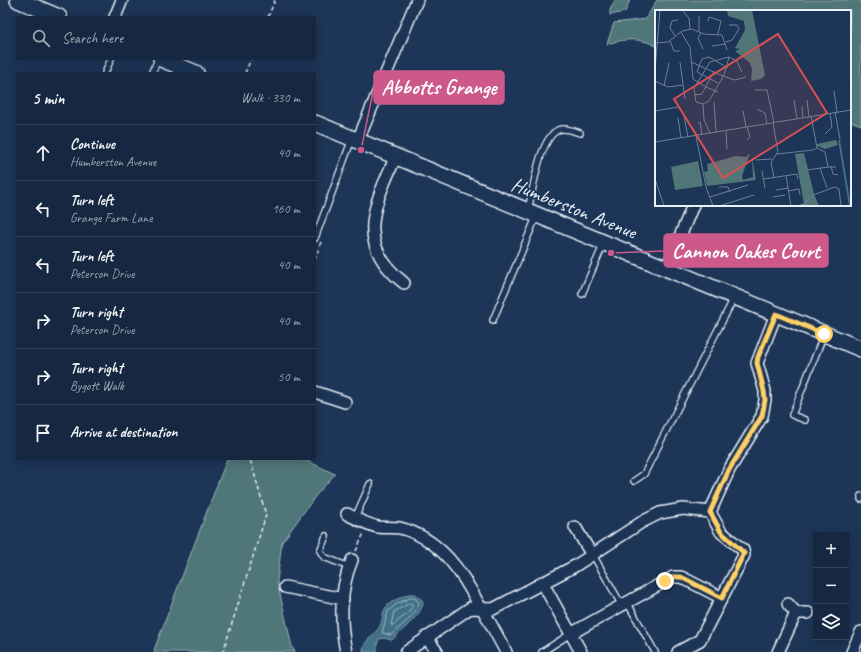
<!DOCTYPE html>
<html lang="en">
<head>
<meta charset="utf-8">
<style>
	body { margin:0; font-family:Caveat,sans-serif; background:#1f3048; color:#f1f3f6 }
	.controls { position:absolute; right:12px; bottom:12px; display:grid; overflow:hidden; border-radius:0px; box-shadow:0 2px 10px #0003 }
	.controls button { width:36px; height:36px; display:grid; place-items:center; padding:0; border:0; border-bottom:1px solid #35445a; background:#162841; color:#f1f3f6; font:20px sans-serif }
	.stop { position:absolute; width:12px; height:12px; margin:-9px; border:3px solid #ffd166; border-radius:50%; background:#fff }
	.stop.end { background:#ffd166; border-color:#fff; box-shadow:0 1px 4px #0008 }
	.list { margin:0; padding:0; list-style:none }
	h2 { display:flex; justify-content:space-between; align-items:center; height:52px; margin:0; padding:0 16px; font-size:17px }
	h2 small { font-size:13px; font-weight:400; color:#9ea6b1 }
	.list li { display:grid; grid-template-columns:26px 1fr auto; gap:12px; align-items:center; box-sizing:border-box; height:56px; padding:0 16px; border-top:1px solid #35445a }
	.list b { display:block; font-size:15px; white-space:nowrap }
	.list p { margin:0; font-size:13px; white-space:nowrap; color:#9ea6b1 }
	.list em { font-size:13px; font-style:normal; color:#9ea6b1 }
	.icon { flex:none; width:22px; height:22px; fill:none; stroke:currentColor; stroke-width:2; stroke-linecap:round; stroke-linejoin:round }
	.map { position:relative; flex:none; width:861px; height:652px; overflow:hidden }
	.search { position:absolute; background:#162841; box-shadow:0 2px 10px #0003; left:16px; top:16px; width:300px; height:44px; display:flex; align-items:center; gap:10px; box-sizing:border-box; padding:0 14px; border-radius:0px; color:#9ea6b1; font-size:15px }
	.panel { position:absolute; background:#162841; box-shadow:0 2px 10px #0003; left:16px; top:72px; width:300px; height:388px; border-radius:0px }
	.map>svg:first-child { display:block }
</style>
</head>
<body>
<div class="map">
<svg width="861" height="652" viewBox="0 0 861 652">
	<rect width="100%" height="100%" fill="#1d3557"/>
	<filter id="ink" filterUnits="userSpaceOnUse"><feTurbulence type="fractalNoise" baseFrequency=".025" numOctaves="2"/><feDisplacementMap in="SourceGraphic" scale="8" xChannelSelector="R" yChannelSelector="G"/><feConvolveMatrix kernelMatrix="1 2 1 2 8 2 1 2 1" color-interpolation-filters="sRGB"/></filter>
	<g filter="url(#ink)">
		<g fill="#507679" stroke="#9cb4b8">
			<path d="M615,0H630L625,12L610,15V10Z"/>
			<path d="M657,0H861V125L850,121V11H656V46C640,37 624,39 607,44L614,23L646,19Z"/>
			<path d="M227,459H303L335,474L317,494L282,542L277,581L292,647L295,652H155L154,650Z"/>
		</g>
		<path fill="#426f87" stroke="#84a3b4" d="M409,594H415L423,601C424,614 401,630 392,640L384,638L379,639L377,645V652H363C362,642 375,635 380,626C383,620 382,611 387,606C393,600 402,597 409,594Z"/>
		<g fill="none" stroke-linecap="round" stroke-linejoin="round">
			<g stroke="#a6bdcb" stroke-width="1">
				<path d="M410,598H415L419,603C416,616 400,626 391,635L382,633L388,611L397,604Z"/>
				<path d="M411,603L413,606L408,613L393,625H391L394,612Z"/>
			</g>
			<defs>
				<g id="service">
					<path d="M105,73L111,59"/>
					<path d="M152,73L158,59"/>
					<path d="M528,210C533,191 539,139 558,130C565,127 573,131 580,133"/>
					<path d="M315,238L352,139"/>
					<path d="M582,294L604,243"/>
					<path d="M493,320L537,215"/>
					<path d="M805,420L792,415L824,334"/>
					<path d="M634,481L644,474L734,298"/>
					<path d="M861,496V499"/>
					<path d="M355,518L370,484"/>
					<path d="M326,536L320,551L324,557L349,567"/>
					<path d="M593,555L621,604"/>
					<path d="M627,602L655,652"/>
					<path d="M542,652L572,633"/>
				</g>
				<g id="minor">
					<path d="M115,17L122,0"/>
					<path d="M358,140L417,0"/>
					<path d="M396,156C375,204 353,243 404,283"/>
					<path d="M667,268L693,205"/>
					<path d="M315,392L345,402"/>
					<path d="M710,512L729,470L762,416L765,400V391L757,363L776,314"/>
					<path d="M347,514C357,519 368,525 378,527C385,528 393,527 400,528C440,538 463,573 480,607"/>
					<path d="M575,527L592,555"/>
					<path d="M542,582L581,652"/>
					<path d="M285,587L343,599"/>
					<path d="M788,604L796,613"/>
					<path d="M482,608L506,652"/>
					<path d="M796,613H808"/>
					<path d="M572,633L673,577H681L722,598"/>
					<path d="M426,637L437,652"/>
					<path d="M346,652C340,622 340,588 352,560"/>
					<path d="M406,652L470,608L493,609L575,566L642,522L660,513L683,509L710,512L721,532L743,550L744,555L700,640L678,652"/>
					<path d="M778,652L796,613"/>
					<path d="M852,652L861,632"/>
				</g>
				<g id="secondary">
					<path d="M18,0L59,17"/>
					<path d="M161,59L196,73"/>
					<path d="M315,123L861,349"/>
				</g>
			</defs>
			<use href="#service" stroke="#e8f1f8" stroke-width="8"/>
			<use href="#minor" stroke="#e8f1f8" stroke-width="14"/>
			<use href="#secondary" stroke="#e8f1f8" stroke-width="18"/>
			<g stroke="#e8f1f8" stroke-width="1.5" stroke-dasharray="4 3" stroke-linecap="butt">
				<path d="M268,17L275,0"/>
				<path d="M245,73L251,59"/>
				<path d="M315,259L321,242"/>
				<path d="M356,551L364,533"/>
				<path d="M223,652L266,515L250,459"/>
			</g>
			<use href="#service" stroke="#1d3557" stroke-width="5.5"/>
			<use href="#minor" stroke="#1d3557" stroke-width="11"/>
			<use href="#secondary" stroke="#1d3557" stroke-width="15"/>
		</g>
	</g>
	<g fill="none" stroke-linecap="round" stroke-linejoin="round" filter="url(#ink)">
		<path stroke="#ffd166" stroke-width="5" d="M665,581L673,577H681L722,598L744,553L721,532L710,512L729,470L762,416L765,400L764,391L757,363L758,357L776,314L824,334"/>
	</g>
	<g text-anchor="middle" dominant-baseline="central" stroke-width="3.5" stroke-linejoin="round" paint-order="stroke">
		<g font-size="20" fill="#e8f1f8" stroke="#1d3557">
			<text transform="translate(574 208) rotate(22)">Humberston Avenue</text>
		</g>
	</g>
	<g transform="translate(655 10)">
		<rect width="196" height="196" fill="#1d3557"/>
		<path d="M72,0H97L110,65L106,69L96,71L97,59L95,53L80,41L85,39L80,38L90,20L89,11L73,6ZM181,130L183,135L170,139L162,136V134ZM95,143L87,166L88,170L98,167L97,147L101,170L52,176L49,162L53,161L52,154L81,146L91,147ZM149,143L159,184L149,194L140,144ZM43,151L48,176L20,180L16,157ZM159,184L164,196H145Z" fill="#507679"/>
		<path fill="none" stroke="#426f87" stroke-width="2" d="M184,130L195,196"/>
		<path fill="none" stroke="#6e8097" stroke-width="1" d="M27,0L34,8L35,19M53,11L54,7L66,11L63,24M44,21V6M26,22L35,37L38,69L51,77M46,23L43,28L48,39M20,26L15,18L17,11L23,10M15,31L19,41H25M71,32L77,30L84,19L82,15H74M1,33L13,32L27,21L37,19L49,24L67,25L72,40M57,36L71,34M74,47L69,65L54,91L48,94L41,92L39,78L55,52ZM74,47L82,51L87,62M25,52L30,89M36,52L68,66M0,60L5,0M68,66L80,70L91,67M0,71L13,77L28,75M63,73L42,62L47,49L54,47L73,58M9,76L14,53M51,77L63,82M100,80H112L119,113M179,81L182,102M40,85L47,84L59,61M139,90L142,109M152,90L154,107M59,92L61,122M48,94L49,110L55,123M147,96L148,108M102,99L110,103L112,114M0,101L23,97M88,101L91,117M180,102L185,129M29,106L33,127M156,106L162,138M23,108L26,128M43,113L45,112L47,125M118,113L123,142L116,152L119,168M71,121L72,139M170,124L177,117L175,103M41,126L51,177L58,196M92,130L95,127L92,117M0,132L196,100M162,138L170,142L173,157H181M122,144L158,140L162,138M101,150L117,149M151,155L152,160L173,157M176,156L178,164L183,165M165,158L172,178M107,161L110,178M131,166L136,196M0,169L9,196M109,169L142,164L143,169M64,177H73L75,182M121,180L133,178M133,181L144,179L145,185M55,187L93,175M118,187L130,185M64,196L99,185M142,196L149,194L158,185L180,177L184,179L186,196"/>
		<path fill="#da5052" fill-opacity="0.15" stroke="#da5052" stroke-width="2" d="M123,24L172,103L68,168L19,89Z"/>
		<rect width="196" height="196" fill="none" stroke="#e8f1f8" stroke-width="2"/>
	</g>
	<path fill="none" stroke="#cd598a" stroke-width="1.5" d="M361 150L374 87M611 253L664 251"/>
	<g fill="#cd598a" stroke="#1d3557" stroke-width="1.5">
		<circle cx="361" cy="150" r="4"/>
		<circle cx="611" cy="253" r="4"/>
	</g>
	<g fill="#cd598a" stroke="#cd598a" stroke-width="1.5">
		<rect x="374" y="71" width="130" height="33" rx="4"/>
		<rect x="664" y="234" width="164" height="33" rx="4"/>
	</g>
	<g font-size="21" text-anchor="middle" font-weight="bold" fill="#fff">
		<text x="439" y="94">Abbotts Grange</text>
		<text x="746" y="258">Cannon Oakes Court</text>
	</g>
</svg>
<div class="controls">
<button>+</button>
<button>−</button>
<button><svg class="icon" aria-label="layers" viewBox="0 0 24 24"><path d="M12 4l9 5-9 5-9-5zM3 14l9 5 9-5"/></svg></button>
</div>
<div class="stop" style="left:824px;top:334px"></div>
<div class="stop end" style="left:665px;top:581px"></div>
<div class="search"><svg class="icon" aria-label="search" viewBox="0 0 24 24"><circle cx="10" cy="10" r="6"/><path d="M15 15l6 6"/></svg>Search here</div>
<section class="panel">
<h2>5 min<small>Walk · 330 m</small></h2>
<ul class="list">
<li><svg class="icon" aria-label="ahead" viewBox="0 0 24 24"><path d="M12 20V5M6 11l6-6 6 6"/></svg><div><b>Continue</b><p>Humberston Avenue</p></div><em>40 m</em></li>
<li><svg class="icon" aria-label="left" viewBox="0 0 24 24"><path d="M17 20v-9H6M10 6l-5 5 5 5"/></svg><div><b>Turn left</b><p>Grange Farm Lane</p></div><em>160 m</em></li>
<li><svg class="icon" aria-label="left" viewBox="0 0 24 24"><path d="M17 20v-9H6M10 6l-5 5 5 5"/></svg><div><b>Turn left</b><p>Peterson Drive</p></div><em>40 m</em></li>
<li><svg class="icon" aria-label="right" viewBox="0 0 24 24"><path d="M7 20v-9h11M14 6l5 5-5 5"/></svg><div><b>Turn right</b><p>Peterson Drive</p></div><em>40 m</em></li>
<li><svg class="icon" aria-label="right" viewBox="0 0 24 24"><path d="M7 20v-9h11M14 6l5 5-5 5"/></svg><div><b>Turn right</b><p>Bygott Walk</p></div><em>50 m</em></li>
<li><svg class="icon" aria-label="arrive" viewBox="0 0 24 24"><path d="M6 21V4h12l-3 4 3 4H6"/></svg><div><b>Arrive at destination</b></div></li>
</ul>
</section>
</div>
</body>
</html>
